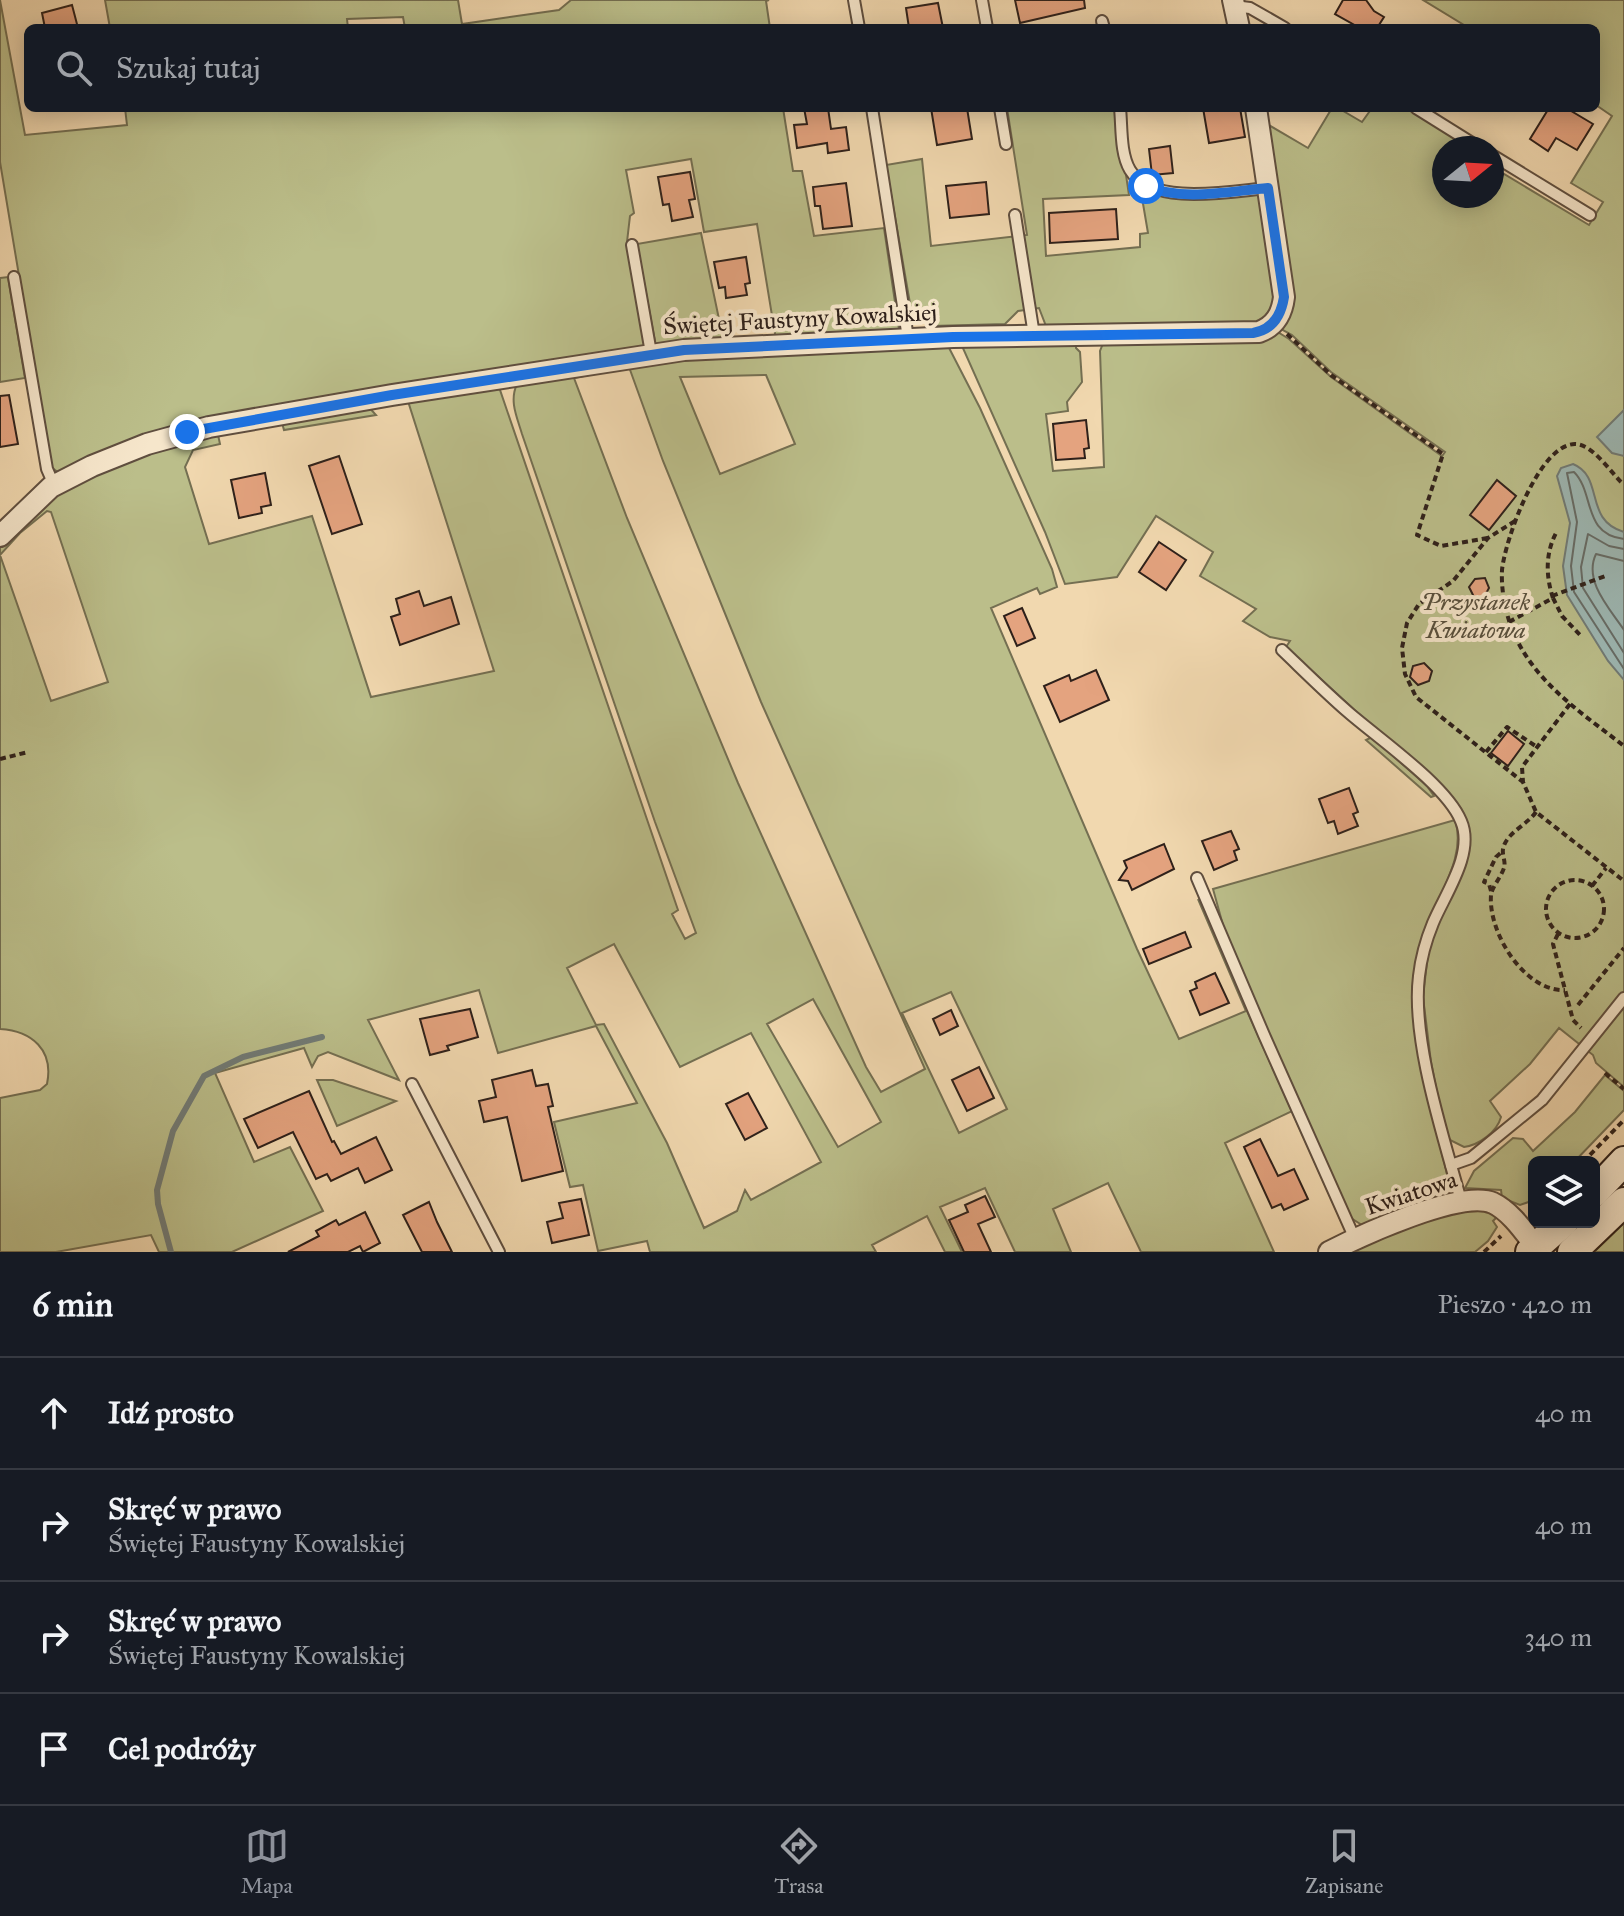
<!DOCTYPE html>
<html lang="pl">
<head>
<meta charset="utf-8">
<style>
	body { margin:0; font-family:"IM FELL Great Primer",serif; background:#20242c; color:#f1f3f6 }
	.controls { position:absolute; right:24px; bottom:24px; display:grid; overflow:hidden; border-radius:12px; box-shadow:0 4px 20px #0003 }
	.controls button { width:72px; height:72px; display:grid; place-items:center; padding:0; border:0; border-bottom:2px solid #363941; background:#171b24; color:#f1f3f6; font:40px sans-serif }
	.compass { position:absolute; left:1432px; top:136px; width:72px; height:72px; border-radius:50%; background:#171b24; box-shadow:0 4px 20px #0003; rotate:72deg }
	.stop { position:absolute; width:24px; height:24px; margin:-18px; border:6px solid #1a73e8; border-radius:50%; background:#fff }
	.stop.end { background:#1a73e8; border-color:#fff; box-shadow:0 2px 8px #0008 }
	.list { margin:0; padding:0; list-style:none }
	h2 { display:flex; justify-content:space-between; align-items:center; height:104px; margin:0; padding:0 32px; font-size:34px }
	h2 small { font-size:26px; font-weight:400; color:#9ea1a6 }
	.list li { display:grid; grid-template-columns:52px 1fr auto; gap:24px; align-items:center; box-sizing:border-box; height:112px; padding:0 32px; border-top:2px solid #363941 }
	.list b { display:block; font-size:30px; white-space:nowrap }
	.list p { margin:0; font-size:26px; white-space:nowrap; color:#9ea1a6 }
	.list em { font-size:26px; font-style:normal; color:#9ea1a6 }
	.icon { flex:none; width:44px; height:44px; fill:none; stroke:currentColor; stroke-width:2; stroke-linecap:round; stroke-linejoin:round }
	.map { position:relative; flex:none; width:1624px; height:1252px; overflow:hidden }
	.search { position:absolute; background:#171b24; box-shadow:0 4px 20px #0003; left:24px; right:24px; top:24px; height:88px; display:flex; align-items:center; gap:20px; box-sizing:border-box; padding:0 28px; border-radius:12px; color:#9ea1a6; font-size:30px }
	.sheet { height:552px; background:#171b24 }
	nav { display:flex; justify-content:space-around; align-items:center; box-sizing:border-box; height:112px; border-top:2px solid #363941; background:#171b24; font-size:22px; color:#9ea1a6 }
	nav a { display:grid; justify-items:center; gap:4px }
	nav .on { color:#8c9099 }
	.map>svg:first-child { display:block }
</style>
</head>
<body>
<div class="map">
<svg width="1624" height="1252" viewBox="0 0 1624 1252">
	<rect width="100%" height="100%" fill="#f1d8af"/>
	<filter id="stains"><feTurbulence type="fractalNoise" baseFrequency=".0025" numOctaves="4"/><feColorMatrix values="0 0 0 0 .2 0 0 0 0 .09 0 0 0 0 .02 0 0 0 .5 -.17"/></filter>
	<radialGradient id="worn" r=".72"><stop offset=".6" stop-color="#630" stop-opacity="0"/><stop offset="1" stop-color="#630" stop-opacity=".3"/></radialGradient>
	<g fill="#bbbe8a" stroke="#746f52" stroke-width="2" fill-rule="evenodd">
		<path d="M0,0L25,135L127,125L125,108H783L793,171H802L814,236L884,228L899,329L898,331L776,340L757,224L704,232L691,159L626,170L634,213L630,216L627,242L646,346L401,388L59,473L51,467L0,162Z"/>
		<path d="M105,0H458L462,24L559,10L571,0H769L766,1L770,28H405L403,17L347,19L348,28H110Z"/>
		<path d="M1423,0H1624V1087L1596,1063L1593,1055L1559,1028L1530,1064L1490,1101L1501,1117C1497,1132 1479,1145 1464,1147L1450,1140L1444,1128L1431,1062L1423,997L1429,945L1468,849L1469,830L1460,807L1286,647L1290,641L1270,637L1243,621L1256,609L1200,576L1213,552L1156,516L1117,577L1065,584L1045,532L962,346L1076,341V348L1080,352L1082,382L1067,402L1068,411L1046,414L1053,471L1104,467L1100,351L1104,341L1276,331L1289,339L1331,377L1442,456L1445,452L1331,372L1292,335L1279,328L1267,124L1308,148L1332,108H1338L1362,122L1372,108H1407L1473,148H1444V196H1492V182L1504,174L1589,225L1603,202L1571,183L1612,116L1596,105V28H1469Z"/>
		<path d="M1007,108H1116L1129,195L1043,199L1046,256L1140,247V234L1148,233L1140,186L1157,194L1264,192L1278,299L1264,323L1164,330L1162,323L1137,326H1046L1039,308L1018,311L1005,324L931,326L912,315L886,165L922,159L931,246L1027,235Z"/>
		<path d="M701,233L724,343L656,347L637,244Z"/>
		<path d="M8,277L25,378L0,382V278Z"/>
		<path d="M946,342L980,408L1052,569L1057,587L1040,594L1037,588L991,608L1137,949L1179,1039L1246,1011L1198,899L1205,907L1249,1010L1247,1011L1346,1232L1292,1111L1225,1143L1274,1252H1141L1108,1183L1053,1209L1071,1252H1015L985,1188L940,1207L962,1252H945L927,1216L872,1245L876,1252H650L647,1241L598,1251L583,1185L570,1187L554,1122L637,1103L596,1026L498,1053L479,990L368,1020L399,1080L328,1052L318,1056L312,1067L304,1048L215,1073L254,1162L290,1147L323,1211L232,1252H159L151,1235L56,1252H0V1098L40,1090L47,1084C54,1050 32,1031 0,1029V555L51,701L108,682L51,512L47,511L20,533L0,555V542L32,509L84,474L217,430L220,444L193,450L185,467L209,544L312,516L371,697L494,671L407,398L495,387L500,390L678,910L672,914L685,939L696,933L655,822L522,434C517,417 509,401 517,384L671,355ZM629,367L663,461L761,702L925,1069L881,1092L866,1067L738,783L627,518L574,378ZM766,375L795,444L720,474L680,377ZM614,944L680,1067L751,1033L821,1162L751,1200L745,1190L737,1211L704,1228L667,1143L604,1024L596,1025L567,968ZM951,992L1007,1109L959,1133L902,1013ZM813,999L881,1122L838,1147L767,1024Z"/>
		<path d="M366,404L376,415L284,430L281,419Z"/>
		<path d="M1372,737L1427,786L1434,796L1431,797L1366,740Z"/>
		<path d="M1455,820C1471,869 1413,920 1419,979C1425,1036 1427,1094 1441,1150C1444,1165 1453,1184 1444,1198L1365,1227L1351,1218L1328,1170L1226,936L1213,889Z"/>
		<path d="M1605,1075L1624,1091V1110L1574,1162H1534V1200L1520,1205L1502,1198L1501,1190L1465,1188L1474,1171L1513,1138L1523,1139L1533,1151L1575,1112Z"/>
		<path d="M317,1080H333L396,1101L337,1126Z"/>
		<path d="M1465,1207L1491,1212L1497,1217L1493,1221L1497,1227L1488,1241L1475,1252H1345L1377,1237Z"/>
		<path d="M1624,1223V1252H1594Z"/>
	</g>
	<g fill="#9db8b4" stroke="#717b76" stroke-width="2">
		<path d="M1624,410V456L1612,453L1597,437Z"/>
		<path d="M1573,464C1605,477 1583,520 1624,532V680L1608,661L1567,595L1563,566L1570,523L1557,476L1561,468Z"/>
	</g>
	<g fill="none" stroke-linecap="round" stroke-linejoin="round">
		<g stroke="#666c67" stroke-width="2">
			<path d="M1624,539C1582,534 1595,493 1574,472L1567,473L1577,522L1571,566L1574,592L1624,669"/>
			<path d="M1624,549L1609,546L1588,534L1581,567L1583,588L1624,653"/>
			<path d="M1624,561L1596,554C1583,581 1610,609 1624,630"/>
		</g>
		<path stroke="#717b76" stroke-width="6" d="M171,1252L158,1204L157,1190L173,1131L204,1076L243,1057L322,1037"/>
	</g>
	<g fill="#e4a37f" stroke="#2e201a" stroke-width="2">
		<path d="M1015,0H1084L1085,8L1020,23Z"/>
		<path d="M1343,0H1366L1374,11L1384,17L1377,28H1360L1335,14Z"/>
		<path d="M938,3L943,28H909L906,8Z"/>
		<path d="M72,5L78,28H45L42,13Z"/>
		<path d="M804,108H828L831,129L846,127L849,150L828,153L827,143L797,148L794,125L807,124Z"/>
		<path d="M931,108H967L972,139L937,145Z"/>
		<path d="M1203,108H1240L1245,137L1209,143Z"/>
		<path d="M1549,108H1566L1593,124L1577,150L1556,138L1548,151L1530,139Z"/>
		<path d="M1170,146L1173,173L1152,175L1149,149Z"/>
		<path d="M690,172L695,199L689,200L693,217L672,221L669,204L663,205L658,177Z"/>
		<path d="M986,182L989,214L950,218L946,186Z"/>
		<path d="M846,183L852,226L823,229L820,206H815L813,187Z"/>
		<path d="M1116,209L1118,239L1050,243L1049,213Z"/>
		<path d="M746,257L750,283L745,284L747,295L726,298L725,287L719,288L714,262Z"/>
		<path d="M9,395L18,444L0,447V396Z"/>
		<path d="M1086,420L1089,448L1084,449L1085,458L1056,460L1053,424Z"/>
		<path d="M339,456L362,524L332,534L309,466Z"/>
		<path d="M265,473L271,505L261,507L262,513L239,518L231,480Z"/>
		<path d="M1497,480L1516,496L1489,530L1470,515Z"/>
		<path d="M1159,542L1186,560L1166,590L1139,572Z"/>
		<path d="M1485,578L1489,588L1484,597H1474L1469,587L1475,579Z"/>
		<path d="M419,591L424,606L451,597L459,624L400,645L391,617L400,614L396,599Z"/>
		<path d="M1022,608L1035,638L1017,646L1004,616Z"/>
		<path d="M1424,663L1432,671L1429,681L1418,685L1410,677L1413,666Z"/>
		<path d="M1096,670L1109,700L1060,722L1044,686L1069,675L1071,681Z"/>
		<path d="M1508,731L1524,744L1508,766L1491,753Z"/>
		<path d="M1349,788L1358,812L1353,814L1358,826L1338,834L1334,821L1328,823L1319,799Z"/>
		<path d="M1231,831L1239,849L1234,851L1237,860L1214,870L1202,841Z"/>
		<path d="M1164,844L1174,869L1132,890L1128,881L1119,880L1127,868L1124,861Z"/>
		<path d="M1185,932L1191,947L1149,964L1143,949Z"/>
		<path d="M1215,973L1229,1003L1200,1015L1190,991L1197,988L1195,982Z"/>
		<path d="M470,1009L478,1037L447,1046L449,1050L430,1055L420,1019Z"/>
		<path d="M951,1010L958,1026L940,1035L933,1019Z"/>
		<path d="M979,1067L994,1098L967,1111L952,1080Z"/>
		<path d="M532,1070L536,1086L548,1084L553,1106L548,1107L563,1171L522,1181L507,1117L484,1122L479,1101L496,1097L492,1080Z"/>
		<path d="M309,1091L332,1142L334,1141L341,1154L376,1137L392,1170L365,1183L358,1168L331,1181L327,1174L316,1179L293,1132L258,1148L244,1119Z"/>
		<path d="M748,1093L767,1128L745,1140L726,1104Z"/>
		<path d="M1260,1139L1278,1176L1294,1169L1308,1199L1284,1210L1281,1204L1272,1208L1244,1147Z"/>
		<path d="M985,1196L995,1217L978,1224L991,1252H964L949,1220L968,1212L965,1205Z"/>
		<path d="M581,1199L589,1235L552,1243L547,1222L563,1218L559,1203Z"/>
		<path d="M429,1202L437,1222L452,1252H422L403,1215Z"/>
		<path d="M365,1212L380,1243L363,1252L360,1246L348,1252H288L319,1236L316,1231L336,1220L339,1225Z"/>
	</g>
	<g fill="none" stroke-linecap="round" stroke-linejoin="round">
		<defs>
			<g id="lane">
				<path d="M854,0L859,28"/>
				<path d="M982,0L987,28"/>
				<path d="M1234,6L1250,8L1285,28"/>
				<path d="M1102,21L1104,28"/>
				<path d="M872,108L908,338"/>
				<path d="M1000,108L1006,144"/>
				<path d="M1120,108C1122,127 1120,153 1130,170C1152,207 1232,191 1268,188"/>
				<path d="M1416,108L1480,148"/>
				<path d="M1492,155L1590,215"/>
				<path d="M1015,215L1034,335"/>
				<path d="M632,245L651,353"/>
				<path d="M14,277L47,469L54,485"/>
				<path d="M1282,650C1304,671 1325,692 1348,712C1379,739 1446,785 1461,821C1475,853 1445,894 1433,923C1426,940 1421,958 1419,976C1411,1040 1444,1138 1461,1201"/>
				<path d="M1197,878L1264,1035L1355,1239"/>
				<path d="M412,1084L499,1252"/>
				<path d="M1451,1165L1471,1158L1542,1100L1624,998"/>
			</g>
			<g id="street">
				<path d="M1233,0L1239,28"/>
				<path d="M0,536L51,487L92,466L147,444L209,427L392,395L684,350L953,337L1259,332C1275,326 1282,314 1284,297L1256,108"/>
				<path d="M1329,1252C1360,1236 1461,1189 1493,1203C1512,1212 1527,1236 1540,1252"/>
			</g>
			<g id="secondary">
				<path d="M1594,1193L1624,1161"/>
				<path d="M1530,1252L1564,1222"/>
				<path d="M1572,1252L1624,1202"/>
			</g>
		</defs>
		<use href="#lane" stroke="#5f4e3f" stroke-width="14"/>
		<use href="#street" stroke="#5f4e3f" stroke-width="24"/>
		<use href="#secondary" stroke="#2e201a" stroke-width="32"/>
		<g stroke="#2e201a" stroke-width="4" stroke-dasharray="6 4" stroke-linecap="butt">
			<path d="M1287,334L1331,375L1443,454L1417,535L1441,546L1488,538"/>
			<path d="M1621,482C1610,471 1592,444 1575,444C1539,444 1505,540 1502,570C1501,589 1505,611 1512,629C1533,682 1582,713 1624,746"/>
			<path d="M1515,521L1488,538L1453,581L1419,604L1407,623L1402,648L1405,674L1416,697L1523,782"/>
			<path d="M1552,596L1608,575"/>
			<path d="M1553,598C1546,577 1545,554 1556,533"/>
			<path d="M1509,622L1553,598L1562,616L1581,636"/>
			<path d="M1570,704L1522,767L1523,782L1536,812L1624,881"/>
			<path d="M1486,752L1507,727L1537,747"/>
			<path d="M0,759L28,752"/>
			<path d="M1536,812C1527,825 1506,833 1503,849C1502,856 1506,861 1504,868C1501,877 1492,887 1491,895C1488,933 1525,992 1565,990"/>
			<circle cx="1575" cy="909" r="29"/>
			<path d="M1592,886L1606,868"/>
			<path d="M1491,891L1489,884L1484,882L1496,857L1503,851"/>
			<path d="M1558,934L1553,944L1573,1020L1581,1028"/>
			<path d="M1578,1005L1624,948"/>
			<path d="M1605,1073L1624,1089"/>
			<path d="M1583,1162L1624,1120"/>
			<path d="M1484,1252L1501,1236"/>
		</g>
		<use href="#lane" stroke="#f6e6cb" stroke-width="10"/>
		<use href="#street" stroke="#f6e6cb" stroke-width="20"/>
		<use href="#secondary" stroke="#f6e6cb" stroke-width="28"/>
	</g>
	<g fill="none" stroke-linecap="round" stroke-linejoin="round">
		<path stroke="#1a73e8" stroke-width="10" d="M187,432L392,395L684,350L953,337L1253,333C1272,330 1281,316 1284,297L1268,188C1230,191 1182,202 1146,186"/>
	</g>
	<g text-anchor="middle" dominant-baseline="central" stroke-width="8" stroke-linejoin="round" paint-order="stroke">
		<g font-size="24" fill="#2e201a" stroke="#f6e6cb">
			<text transform="translate(800 319) rotate(-3)">Świętej Faustyny Kowalskiej</text>
			<text transform="translate(1411 1193) rotate(-18)">Kwiatowa</text>
		</g>
		<g font-size="24" font-style="italic" fill="#584f3c" stroke="#f6e6cb">
			<text x="1476" y="602">Przystanek<tspan x="1476" dy="28">Kwiatowa</tspan></text>
		</g>
	</g>
	<rect width="100%" height="100%" filter="url(#stains)"/>
	<rect width="100%" height="100%" fill="url(#worn)"/>
</svg>
<div class="controls">
<button><svg class="icon" aria-label="layers" viewBox="0 0 24 24"><path d="M12 4l9 5-9 5-9-5zM3 14l9 5 9-5"/></svg></button>
</div>
<svg class="compass" viewBox="-18 -18 36 36"><path d="M0-13l5 13h-10z" fill="#e53935"/><path d="M0 13l5-13h-10z" fill="#9ea1a6"/></svg>
<div class="stop" style="left:1146px;top:186px"></div>
<div class="stop end" style="left:187px;top:432px"></div>
<div class="search"><svg class="icon" aria-label="search" viewBox="0 0 24 24"><circle cx="10" cy="10" r="6"/><path d="M15 15l6 6"/></svg>Szukaj tutaj</div>
</div>
<section class="sheet">
<h2>6 min<small>Pieszo · 420 m</small></h2>
<ul class="list">
<li><svg class="icon" aria-label="ahead" viewBox="0 0 24 24"><path d="M12 20V5M6 11l6-6 6 6"/></svg><div><b>Idź prosto</b></div><em>40 m</em></li>
<li><svg class="icon" aria-label="right" viewBox="0 0 24 24"><path d="M7 20v-9h11M14 6l5 5-5 5"/></svg><div><b>Skręć w prawo</b><p>Świętej Faustyny Kowalskiej</p></div><em>40 m</em></li>
<li><svg class="icon" aria-label="right" viewBox="0 0 24 24"><path d="M7 20v-9h11M14 6l5 5-5 5"/></svg><div><b>Skręć w prawo</b><p>Świętej Faustyny Kowalskiej</p></div><em>340 m</em></li>
<li><svg class="icon" aria-label="arrive" viewBox="0 0 24 24"><path d="M6 21V4h12l-3 4 3 4H6"/></svg><div><b>Cel podróży</b></div></li>
</ul>
</section>
<nav>
<a class="on"><svg class="icon" aria-label="map" viewBox="0 0 24 24"><path d="M3 6l6-2 6 2 6-2v14l-6 2-6-2-6 2zM9 4v14M15 6v14"/></svg>Mapa</a>
<a><svg class="icon" aria-label="directions" viewBox="0 0 24 24"><path d="M12 3l9 9-9 9-9-9zM9 14v-3h6M13 9l2 2-2 2"/></svg>Trasa</a>
<a><svg class="icon" aria-label="saved" viewBox="0 0 24 24"><path d="M7 4h10v16l-5-4-5 4z"/></svg>Zapisane</a>
</nav>
</body>
</html>
